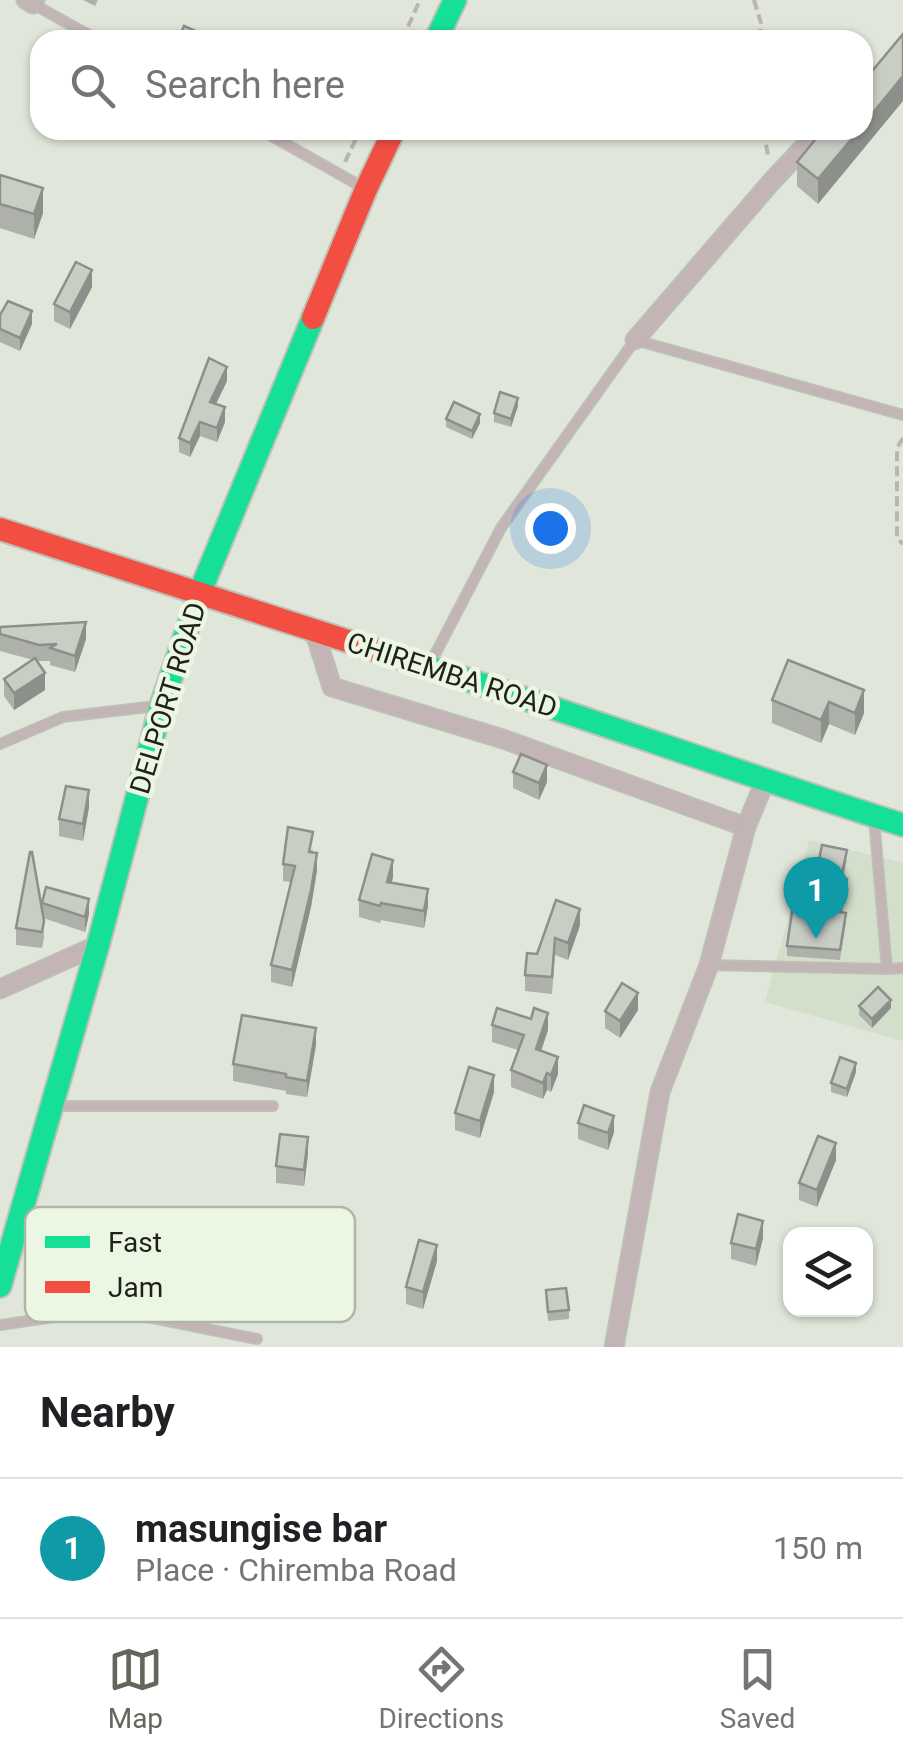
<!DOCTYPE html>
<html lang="en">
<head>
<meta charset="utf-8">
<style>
	body { margin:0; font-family:Roboto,sans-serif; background:#f6f6f6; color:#202124 }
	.controls { position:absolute; right:30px; bottom:30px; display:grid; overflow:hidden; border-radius:20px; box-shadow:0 2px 8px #0004 }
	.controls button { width:90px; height:90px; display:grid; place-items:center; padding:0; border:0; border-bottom:2px solid #e0e0e0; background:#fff; color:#202124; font:50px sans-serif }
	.you { position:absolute; left:550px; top:528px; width:35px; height:35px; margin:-25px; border:8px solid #fff; border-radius:50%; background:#1a73e8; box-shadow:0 0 0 15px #1a73e833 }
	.badge { display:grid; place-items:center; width:65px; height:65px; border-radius:50%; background:#62675d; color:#fff; font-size:32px; font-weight:700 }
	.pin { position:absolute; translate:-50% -82px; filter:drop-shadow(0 2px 5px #0008) }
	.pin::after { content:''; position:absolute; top:52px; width:35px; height:30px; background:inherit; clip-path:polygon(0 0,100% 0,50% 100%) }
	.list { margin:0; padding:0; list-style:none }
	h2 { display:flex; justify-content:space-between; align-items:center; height:130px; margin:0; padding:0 40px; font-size:42px }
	h2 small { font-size:32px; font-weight:400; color:#757577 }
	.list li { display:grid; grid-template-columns:65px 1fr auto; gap:30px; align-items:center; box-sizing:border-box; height:140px; padding:0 40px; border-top:2px solid #e0e0e0 }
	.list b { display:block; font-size:38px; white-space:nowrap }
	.list p { margin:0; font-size:32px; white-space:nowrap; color:#757577 }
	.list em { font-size:32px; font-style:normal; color:#757577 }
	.icon { flex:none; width:55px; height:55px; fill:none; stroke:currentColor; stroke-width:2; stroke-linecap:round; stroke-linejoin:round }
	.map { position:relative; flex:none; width:903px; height:1347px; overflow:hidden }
	.search { position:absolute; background:#fff; box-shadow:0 2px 8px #0004; left:30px; right:30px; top:30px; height:110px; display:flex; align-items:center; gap:25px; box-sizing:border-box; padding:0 35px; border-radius:30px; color:#757577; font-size:38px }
	.sheet { height:270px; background:#fff }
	nav { display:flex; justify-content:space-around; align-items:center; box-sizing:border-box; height:140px; border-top:2px solid #e0e0e0; background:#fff; font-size:28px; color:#757577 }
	nav a { display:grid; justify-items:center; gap:5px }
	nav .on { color:#62675d }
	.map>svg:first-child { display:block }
</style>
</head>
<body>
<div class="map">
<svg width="903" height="1347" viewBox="0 0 903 1347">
	<rect width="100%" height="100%" fill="#e0e6da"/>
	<path fill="#d4dfcb" d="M809,840L903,863V1041L765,1002Z"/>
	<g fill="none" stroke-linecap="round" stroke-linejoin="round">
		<defs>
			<g id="lane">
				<path d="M33,4L98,40"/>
				<path d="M261,130L364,188"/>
				<path d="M430,664L501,528L635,340L903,415"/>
				<path d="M0,744L63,717L156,706"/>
				<path d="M874,818L887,969"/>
				<path d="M709,965L887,969L903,968"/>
				<path d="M55,1106H273"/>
				<path d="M0,1325L108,1309L257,1339"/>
			</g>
			<g id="street">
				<path d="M26,0L33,4L35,0"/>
				<path d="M635,340L773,180L820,130"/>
				<path d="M314,630L332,687L503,739L746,827"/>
				<path d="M0,989L98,945"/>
				<path d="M614,1347L660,1092L709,965L746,827L765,781"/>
			</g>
			<g id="fast">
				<path d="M436,40L455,0"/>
				<path d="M422,665C583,716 742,774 903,825"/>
				<path d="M0,1286L98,945L161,706L200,592L313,318"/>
			</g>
			<g id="jam">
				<path d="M313,318L366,189L394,130"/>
				<path d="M0,529L422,665"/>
			</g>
		</defs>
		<use href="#lane" stroke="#bdc2b8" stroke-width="12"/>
		<use href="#street" stroke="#bdc2b8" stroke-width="21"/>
		<use href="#fast" stroke="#bdc2b8" stroke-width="26"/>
		<use href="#jam" stroke="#bdc2b8" stroke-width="26"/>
		<g stroke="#bbb4b1" stroke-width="4" stroke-dasharray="10 5" stroke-linecap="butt">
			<path d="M754,0L761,23L760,40"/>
			<path d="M402,40L420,0"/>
			<path d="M763,130L768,155"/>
			<path d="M345,162L360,130"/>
			<path d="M903,438L897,448V538L903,544"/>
		</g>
		<use href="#lane" stroke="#c3b5b5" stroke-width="9"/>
		<use href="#street" stroke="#c3b5b5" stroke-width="18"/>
		<use href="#fast" stroke="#16e098" stroke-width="22"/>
		<use href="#jam" stroke="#f24e42" stroke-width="22"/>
	</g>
	<g fill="#adb1a9">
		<path d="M83,0H98L95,6Z"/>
		<path d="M823,130L818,204L797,186V162Z"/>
		<path d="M0,175L43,213L34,239L0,228Z"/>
		<path d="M92,287L70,329L54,321V304Z"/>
		<path d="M0,315L32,324L20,351L0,342Z"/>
		<path d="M227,381L216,404L225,422L217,442L200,436L190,457L179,452V438Z"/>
		<path d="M518,406L511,427L494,422V413Z"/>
		<path d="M446,419L480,423L472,439L446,427Z"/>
		<path d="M0,627L86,639L75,672L50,665V661H37L45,690L14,710L4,696V679L33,660L0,651Z"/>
		<path d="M788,660L864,713L855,735L829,724L821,743L772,723V700Z"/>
		<path d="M513,772L547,782L539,800L513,788Z"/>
		<path d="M89,807L83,841L59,836V819Z"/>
		<path d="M313,849L312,853L317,870L311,907L292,987L271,982V965L291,882L283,881V864Z"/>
		<path d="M847,860L843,878L847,889L842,913L846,923L840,960L787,956V946L819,909L824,880L817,879V869Z"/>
		<path d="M393,877L392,882L428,906L424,928L381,920L380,923L359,917V900Z"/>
		<path d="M556,900L580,925L568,960L555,955L552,994L525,991V975L537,954Z"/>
		<path d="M42,903L89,914L85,932L43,918L44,938L42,948L16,945V928L42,914Z"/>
		<path d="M859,1006L891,1008L872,1028L859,1015Z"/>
		<path d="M638,1010L620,1038L605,1028V1011Z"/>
		<path d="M492,1025L548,1030L541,1051L558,1074L551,1092L547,1090L543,1099L511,1087V1070L518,1050L492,1042Z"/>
		<path d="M316,1045L307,1097L286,1094V1091L233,1081V1064Z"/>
		<path d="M856,1072L847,1097L831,1092V1083Z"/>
		<path d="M494,1092L480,1138L455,1130V1113Z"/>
		<path d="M578,1123L614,1132L608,1150L578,1139Z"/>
		<path d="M308,1154L304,1186L276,1183V1166Z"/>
		<path d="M836,1160L817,1207L799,1200V1183Z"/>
		<path d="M763,1238L756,1266L731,1259V1243Z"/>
		<path d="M437,1261L423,1309L406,1304V1287Z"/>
		<path d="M546,1290L569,1310V1319L548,1321Z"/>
	</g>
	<g fill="#8d908a">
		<path d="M903,76V101L818,204V179L859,130H863V125Z"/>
		<path d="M43,188V213L34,239V214Z"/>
		<path d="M92,270V287L70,329V312Z"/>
		<path d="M32,311V324L20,351V338Z"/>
		<path d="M227,367V381L210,416V402Z"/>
		<path d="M518,398V406L511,427V419Z"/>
		<path d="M225,407V422L217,442V428Z"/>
		<path d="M480,414V423L472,439V431Z"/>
		<path d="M200,422V436L190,457V443Z"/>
		<path d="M86,622V639L75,672V656Z"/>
		<path d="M45,673V690L14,710V693Z"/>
		<path d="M864,690V713L855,735V713Z"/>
		<path d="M829,702V724L821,743V720Z"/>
		<path d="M547,765V782L539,800V783Z"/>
		<path d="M89,790V807L83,841V824Z"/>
		<path d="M317,853V870L311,907L292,987V970Z"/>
		<path d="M393,860V877L387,898V882Z"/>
		<path d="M428,889V906L424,928V911Z"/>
		<path d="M89,899V914L85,932V917Z"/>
		<path d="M580,909V925L568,960V943Z"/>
		<path d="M638,993V1010L620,1038V1021Z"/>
		<path d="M891,1000V1008L872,1028V1019Z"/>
		<path d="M548,1013V1030L536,1066V1049Z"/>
		<path d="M316,1028V1045L307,1097V1081Z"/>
		<path d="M558,1057V1074L551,1092V1075Z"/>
		<path d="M856,1063V1072L847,1097V1089Z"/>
		<path d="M547,1073V1090L543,1099V1083Z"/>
		<path d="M494,1075V1092L480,1138V1121Z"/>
		<path d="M614,1116V1132L608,1150V1133Z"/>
		<path d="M308,1137V1154L304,1186V1170Z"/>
		<path d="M836,1143V1160L817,1207V1190Z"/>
		<path d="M763,1221V1238L756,1266V1249Z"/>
		<path d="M437,1245V1261L423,1309V1292Z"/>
	</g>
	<g fill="#c9cec5" stroke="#8d908a" stroke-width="2.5">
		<path d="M184,26L216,40H178Z"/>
		<path d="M903,34V76L863,125V82Z"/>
		<path d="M823,130H859L818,179L797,162Z"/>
		<path d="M0,175L43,188L34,214L0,204Z"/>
		<path d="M76,262L92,270L70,312L54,304Z"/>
		<path d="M8,301L32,311L20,338L0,329V315Z"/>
		<path d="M209,358L227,367L210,402L225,407L217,428L200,422L190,443L179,438Z"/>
		<path d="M500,392L518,398L511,419L494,413Z"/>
		<path d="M454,402L480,414L472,431L446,419Z"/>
		<path d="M86,622L75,656L50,648L57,644L39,645L0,634V627Z"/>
		<path d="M35,658L45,673L14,693L4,679Z"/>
		<path d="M788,660L864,690L855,713L829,702L821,720L772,700Z"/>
		<path d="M521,754L547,765L539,783L513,772Z"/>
		<path d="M66,786L89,790L83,824L59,819Z"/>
		<path d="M288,827L313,832L309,852L317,853L311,890L292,970L271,965L295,866L283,864Z"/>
		<path d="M822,845L847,850L841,878L847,879L840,912L846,913L840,950L787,946L793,905L819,909L826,871L817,869Z"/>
		<path d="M30,852H32L44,921L42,932L16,928Z"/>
		<path d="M372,854L393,860L387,882L428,889L424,911L381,903L380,906L359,900Z"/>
		<path d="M46,887L89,899L85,917L42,903Z"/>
		<path d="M556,900L580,909L568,943L555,938L552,977L525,975L527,953L537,954Z"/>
		<path d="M622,983L638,993L620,1021L605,1011Z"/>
		<path d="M878,987L891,1000L872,1019L859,1006Z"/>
		<path d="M497,1008L531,1019L534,1008L548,1013L536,1049L558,1057L551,1075L547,1073L543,1083L511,1070L524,1035L492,1025Z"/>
		<path d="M242,1015L316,1028L307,1081L286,1077V1074L233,1064Z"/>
		<path d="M840,1057L856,1063L847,1089L831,1083Z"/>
		<path d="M469,1067L494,1075L480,1121L455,1113Z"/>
		<path d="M584,1105L614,1116L608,1133L578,1123Z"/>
		<path d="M280,1134L308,1137L304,1170L276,1166Z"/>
		<path d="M818,1136L836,1143L817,1190L799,1183Z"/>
		<path d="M738,1214L763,1221L756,1249L731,1243Z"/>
		<path d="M419,1240L437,1245L423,1292L406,1287Z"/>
		<path d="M566,1288L569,1310L548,1312L546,1290Z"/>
	</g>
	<g text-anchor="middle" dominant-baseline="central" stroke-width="9" stroke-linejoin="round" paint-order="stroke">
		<g font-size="28" fill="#1e221a" stroke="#ecf7e3">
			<text transform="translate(452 675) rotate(18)">CHIREMBA ROAD</text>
			<text transform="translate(168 698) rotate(-73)">DELPORT ROAD</text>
		</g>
	</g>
	<rect x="25" y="1207" width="330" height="115" rx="15" fill="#ecf7e3" stroke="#aeb7a7" stroke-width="2.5"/>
	<rect x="45" y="1236" width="45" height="12" fill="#16e098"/>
	<rect x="45" y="1281" width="45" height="12" fill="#f24e42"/>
	<g font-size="28" fill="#1e221a">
		<text x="108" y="1252">Fast</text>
		<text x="108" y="1297">Jam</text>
	</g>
</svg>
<div class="controls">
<button><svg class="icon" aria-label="layers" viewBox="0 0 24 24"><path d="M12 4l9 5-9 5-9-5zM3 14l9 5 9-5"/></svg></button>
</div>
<div class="you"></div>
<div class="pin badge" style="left:816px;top:939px;background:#0f9aa8">1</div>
<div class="search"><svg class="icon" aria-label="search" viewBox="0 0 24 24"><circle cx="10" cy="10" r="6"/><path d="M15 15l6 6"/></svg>Search here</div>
</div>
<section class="sheet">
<h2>Nearby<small></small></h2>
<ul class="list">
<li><span class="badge" style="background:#0f9aa8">1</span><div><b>masungise bar</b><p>Place · Chiremba Road</p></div><em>150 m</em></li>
</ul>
</section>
<nav>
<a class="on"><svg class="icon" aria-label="map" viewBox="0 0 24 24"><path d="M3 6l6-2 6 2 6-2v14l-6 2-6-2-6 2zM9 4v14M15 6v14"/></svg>Map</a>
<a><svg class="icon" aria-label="directions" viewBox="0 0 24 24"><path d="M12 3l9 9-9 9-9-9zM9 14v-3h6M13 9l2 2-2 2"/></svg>Directions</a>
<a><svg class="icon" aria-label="saved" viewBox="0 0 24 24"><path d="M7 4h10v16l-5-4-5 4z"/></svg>Saved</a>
</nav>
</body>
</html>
